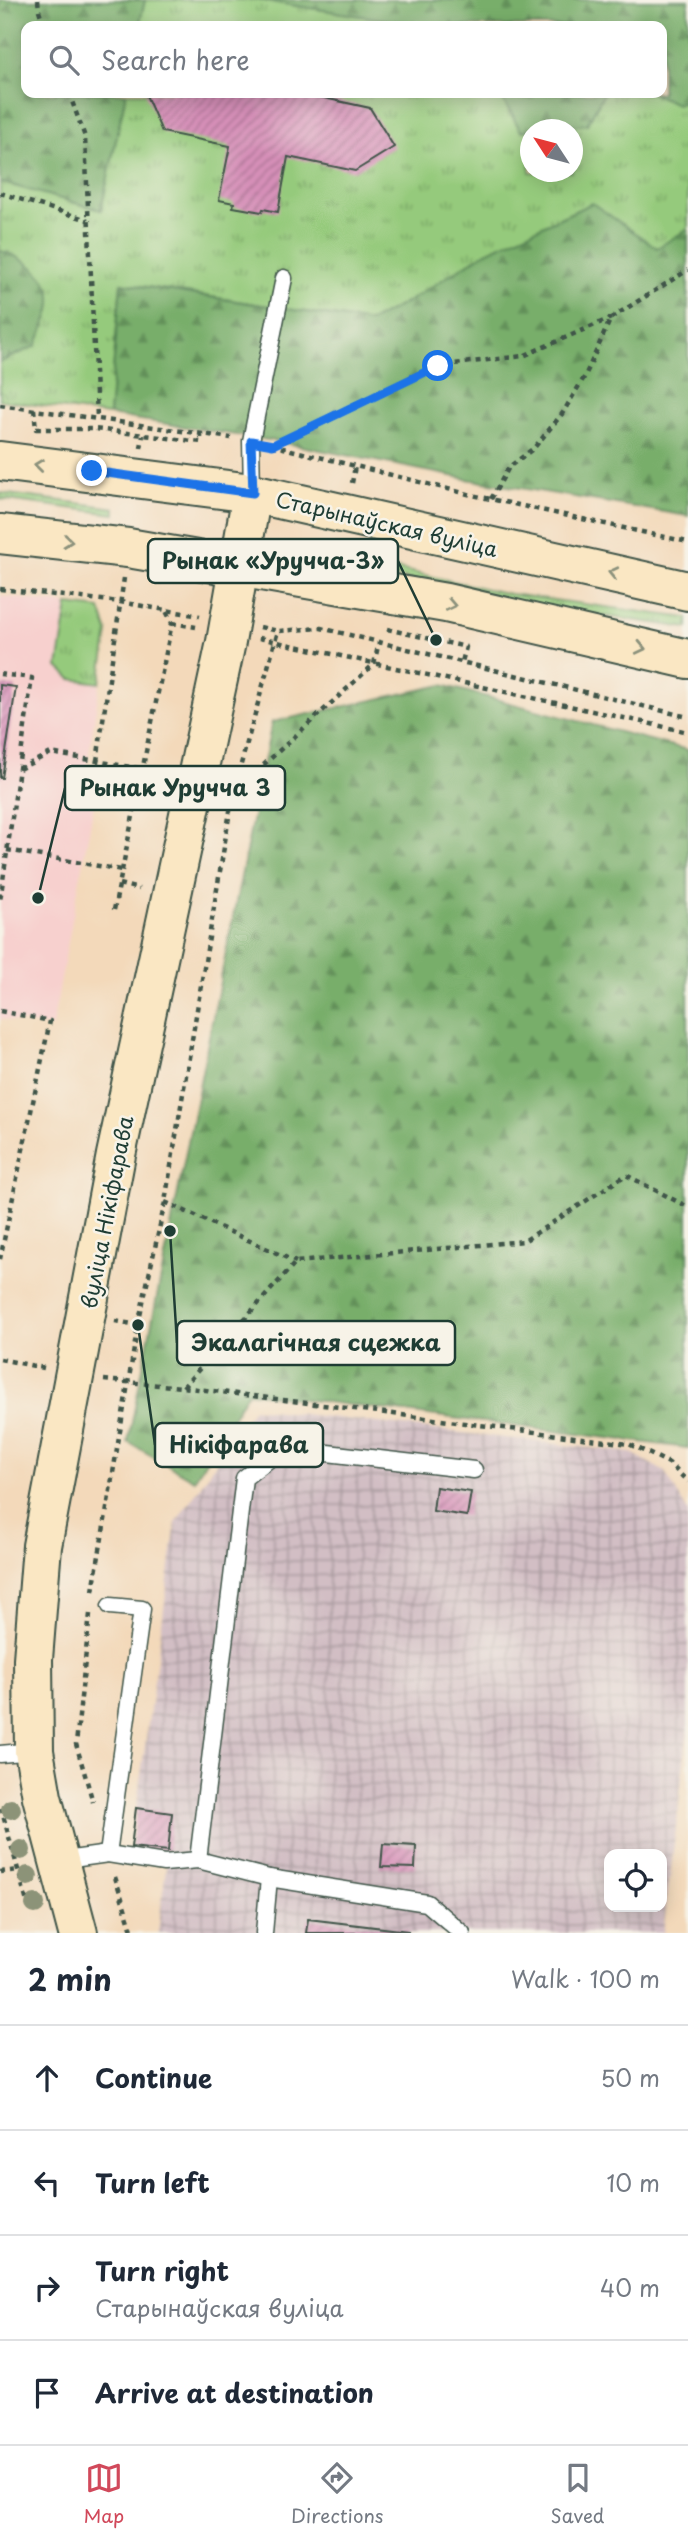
<!DOCTYPE html>
<html lang="en">
<head>
<meta charset="utf-8">
<style>
	body { margin:0; font-family:"Playpen Sans",sans-serif; background:#f6f6f7; color:#1f2937 }
	.controls { position:absolute; right:21px; bottom:21px; display:grid; overflow:hidden; border-radius:14px; box-shadow:0 4px 18px #0003 }
	.controls button { width:63px; height:63px; display:grid; place-items:center; padding:0; border:0; border-bottom:2px solid #e0e1e3; background:#fff; color:#1f2937; font:35px sans-serif }
	.compass { position:absolute; left:520px; top:119px; width:63px; height:63px; border-radius:50%; background:#fff; box-shadow:0 4px 18px #0003; rotate:306deg }
	.stop { position:absolute; width:21px; height:21px; margin:-16px; border:5px solid #1a73e8; border-radius:50%; background:#fff }
	.stop.end { background:#1a73e8; border-color:#fff; box-shadow:0 2px 7px #0008 }
	.list { margin:0; padding:0; list-style:none }
	h2 { display:flex; justify-content:space-between; align-items:center; height:91px; margin:0; padding:0 28px; font-size:30px }
	h2 small { font-size:23px; font-weight:400; color:#747a83 }
	.list li { display:grid; grid-template-columns:46px 1fr auto; gap:21px; align-items:center; box-sizing:border-box; height:105px; padding:0 28px; border-top:2px solid #e0e1e3 }
	.list b { display:block; font-size:26px; white-space:nowrap }
	.list p { margin:0; font-size:23px; white-space:nowrap; color:#747a83 }
	.list em { font-size:23px; font-style:normal; color:#747a83 }
	.icon { flex:none; width:38px; height:38px; fill:none; stroke:currentColor; stroke-width:2; stroke-linecap:round; stroke-linejoin:round }
	.map { position:relative; flex:none; width:688px; height:1933px; overflow:hidden }
	.search { position:absolute; background:#fff; box-shadow:0 4px 18px #0003; left:21px; right:21px; top:21px; height:77px; display:flex; align-items:center; gap:18px; box-sizing:border-box; padding:0 24px; border-radius:14px; color:#747a83; font-size:26px }
	.sheet { height:511px; background:#fff }
	nav { display:flex; justify-content:space-around; align-items:center; box-sizing:border-box; height:98px; border-top:2px solid #e0e1e3; background:#fff; font-size:19px; color:#747a83 }
	nav a { display:grid; justify-items:center; gap:4px }
	nav .on { color:#d1495b }
	.map>svg:first-child { display:block }
</style>
</head>
<body>
<div class="map">
<svg width="688" height="1933" viewBox="0 0 688 1933">
	<defs>
		<pattern id="industrial-grid" width="8" height="8" patternUnits="userSpaceOnUse" patternTransform="scale(1.75)"><rect width="8" height="8" fill="#d2bec4"/><path d="M0 4h8M4 0v8" fill="none" stroke="#aa9ca0"/></pattern>
		<pattern id="grass-tufts" width="24" height="20" patternUnits="userSpaceOnUse" patternTransform="scale(1.75)"><rect width="24" height="20" fill="#95ca7b"/><path d="M3 7l-1-3M5 7V3M7 7l1-3M15 17l-1-3M17 17v-4M19 17l1-3" fill="none" stroke="#79a566"/></pattern>
		<pattern id="forest-firs" width="22" height="20" patternUnits="userSpaceOnUse" patternTransform="scale(1.75)"><rect width="22" height="20" fill="#78ae6b"/><path d="M5 1l3.5 6h-7zM16 11l3.5 6h-7z" fill="#628f59"/></pattern>
		<pattern id="building-hatch" width="6" height="6" patternUnits="userSpaceOnUse" patternTransform="scale(1.75)"><rect width="6" height="6" fill="#d68fb8"/><path d="M-1 1l2-2M0 6l6-6M5 7l2-2" fill="none" stroke="#ad7696"/></pattern>
	</defs>
	<rect width="100%" height="100%" fill="#f7f3e8"/>
	<filter id="ink" filterUnits="userSpaceOnUse"><feTurbulence type="fractalNoise" baseFrequency=".0143" numOctaves="2"/><feDisplacementMap in="SourceGraphic" scale="14" xChannelSelector="R" yChannelSelector="G"/><feConvolveMatrix kernelMatrix="1 2 1 2 8 2 1 2 1" color-interpolation-filters="sRGB"/></filter>
	<filter id="wash" filterUnits="userSpaceOnUse"><feTurbulence type="fractalNoise" baseFrequency=".00686" numOctaves="4" result="noise"/><feDisplacementMap in="SourceGraphic" scale="28" xChannelSelector="R" yChannelSelector="G"/><feGaussianBlur stdDeviation="1.57" result="paint"/><feColorMatrix in="noise" values="0 0 0 0 0 0 0 0 0 0 0 0 0 0 0 0 0 1.4 0 .05"/><feComposite in="paint" operator="in"/></filter>
	<g filter="url(#wash)">
		<rect width="100%" height="100%" fill="#f3d9ba"/>
		<path fill="#f7d0ce" d="M0,596L100,609L108,632L87,766L99,778L52,1027L0,1019Z"/>
		<path fill="url(#industrial-grid)" fill-rule="evenodd" d="M253,1408L632,1453L665,1472L688,1512V1729L663,1933H158L168,1851L131,1847L176,1522ZM609,1854H662V1907H609Z"/>
		<g fill="url(#grass-tufts)" stroke="#5a8458" stroke-width="2">
			<path d="M145,0H258L427,26H139Z"/>
			<path d="M126,93H499L521,131L530,130V172H572V130L536,129L587,124L604,93H652L677,104L688,99V229L657,249L409,301L370,322L121,283L109,415L0,400V362L36,346L8,253L0,251V182L101,210Z"/>
			<path d="M0,493L115,508V514L0,499Z"/>
			<path d="M353,559L510,594L688,618V628L507,602L350,566Z"/>
			<path d="M68,605L100,609L108,632L100,683L71,679L58,667Z"/>
		</g>
		<g fill="url(#forest-firs)" stroke="#4c7650" stroke-width="2">
			<path d="M0,0H145L139,26H26V93H126L101,210L0,182Z"/>
			<path d="M258,0H688V99L677,104L652,93H662V26H427Z"/>
			<path d="M499,93H604L587,124L521,131Z"/>
			<path d="M592,203L657,248L688,229V516L472,480L275,441L109,415L121,283L370,322L409,301L486,252Z"/>
			<path d="M0,251C22,255 54,278 51,304C50,318 41,333 36,346L0,362Z"/>
			<path d="M442,685L688,750V1448L248,1392L194,1480L128,1442L272,722Z"/>
		</g>
		<g id="blocks">
			<g fill="url(#building-hatch)">
				<path d="M145,93H301L370,108L394,147L355,171L288,157L278,212L263,209L262,212L233,207L234,203L219,200L230,146L162,132Z"/>
				<path d="M0,685L16,687L2,778H0Z"/>
				<path d="M436,1487L471,1492L467,1516L433,1511Z"/>
				<path d="M136,1808L172,1813L168,1851L131,1847Z"/>
				<path d="M383,1844L416,1846L415,1868L381,1867Z"/>
				<path d="M308,1919L408,1931V1933H306Z"/>
			</g>
		</g>
	</g>
	<g filter="url(#ink)">
		<use href="#blocks" fill-opacity="0" stroke="#3f5448" stroke-width="2"/>
		<g fill="none" stroke-linecap="round" stroke-linejoin="round">
			<defs>
				<g id="lane">
					<path d="M252,493L251,441L284,278"/>
					<path d="M0,1754L34,1751"/>
					<path d="M108,1854L142,1609L110,1606"/>
					<path d="M198,1860L244,1478L284,1448L474,1470"/>
					<path d="M58,1861L108,1854L164,1863L198,1860L269,1878L427,1903L462,1933"/>
					<path d="M264,1933L269,1878"/>
				</g>
				<g id="secondary">
					<path d="M0,461L252,493L688,591"/>
					<path d="M0,534L128,548L446,603L688,659"/>
					<path d="M78,1933L42,1797L34,1751L33,1659L42,1546L116,1155L226,642L252,493"/>
				</g>
			</defs>
			<use href="#lane" stroke="#3f5448" stroke-width="19"/>
			<use href="#secondary" stroke="#3f5448" stroke-width="42"/>
			<g stroke="#3f5448" stroke-width="4.5" stroke-dasharray="5 5" stroke-linecap="butt">
				<path d="M38,0L39,10L44,26"/>
				<path d="M69,93L85,137L97,418"/>
				<path d="M0,193L88,220"/>
				<path d="M0,405L231,438"/>
				<path d="M34,409L36,429H95L201,442V433"/>
				<path d="M271,445L472,495L688,542"/>
				<path d="M274,445L437,366L523,356L611,318"/>
				<path d="M141,448L143,435"/>
				<path d="M352,483L355,466"/>
				<path d="M491,499L509,467L534,448L562,414L585,376L611,318L688,270"/>
				<path d="M0,589L120,602L200,616"/>
				<path d="M172,623L196,627"/>
				<path d="M260,627L278,631L321,628L688,717"/>
				<path d="M387,629L466,647L462,662"/>
				<path d="M259,638L688,732"/>
				<path d="M0,674L32,678L0,901"/>
				<path d="M97,761L124,578"/>
				<path d="M19,769L51,753L142,769"/>
				<path d="M234,792L374,664L379,642"/>
				<path d="M7,850L122,870"/>
				<path d="M119,884L139,889"/>
				<path d="M114,910L172,623L165,609"/>
				<path d="M0,1011L50,1021L0,1259"/>
				<path d="M165,1202L296,1262"/>
				<path d="M115,1321L138,1325"/>
				<path d="M0,1359L44,1368"/>
				<path d="M104,1380L182,1387L629,1444L669,1463L688,1482"/>
				<path d="M183,1387L296,1262L524,1241L626,1175L688,1207"/>
				<path d="M93,1591L138,1325L165,1202L233,793L278,631"/>
				<path d="M90,1614L76,1744L93,1802"/>
				<path d="M1,1808L28,1906"/>
				<path d="M0,1872L19,1870"/>
				<path d="M115,1877L133,1933"/>
			</g>
			<use href="#lane" stroke="#fff" stroke-width="16"/>
			<use href="#secondary" stroke="#fae7c3" stroke-width="38"/>
		</g>
		<g fill="#8c9378">
			<circle cx="11" cy="1809" r="10"/>
			<circle cx="21" cy="1850" r="10"/>
			<circle cx="28" cy="1876" r="10"/>
			<circle cx="35" cy="1904" r="10"/>
		</g>
		<defs><path id="oneway-chevron" d="M-2-3.5L2.5 0L-2 3.5" fill="none" stroke-width="1.6" stroke-linecap="round" stroke-linejoin="round" transform="scale(1.75)"/></defs>
		<g stroke="#8c927c">
			<use href="#oneway-chevron" transform="translate(39 465) rotate(-173)"/>
			<use href="#oneway-chevron" transform="translate(68 541) rotate(6)"/>
			<use href="#oneway-chevron" transform="translate(613 573) rotate(-167)"/>
			<use href="#oneway-chevron" transform="translate(451 605) rotate(12)"/>
			<use href="#oneway-chevron" transform="translate(641 648) rotate(13)"/>
		</g>
	</g>
	<g fill="none" stroke-linecap="round" stroke-linejoin="round" filter="url(#ink)">
		<path stroke="#1a73e8" stroke-width="9" d="M92,471L253,493L251,441L273,445L438,366"/>
	</g>
	<g text-anchor="middle" dominant-baseline="central" stroke-width="5" stroke-linejoin="round" paint-order="stroke">
		<g font-size="21" fill="#1f3d34" stroke="#f7f3e8">
			<text transform="translate(387 523) rotate(13)">Старынаўская вуліца</text>
			<text transform="translate(106 1212) rotate(-79)">вуліца Нікіфарава</text>
		</g>
	</g>
	<path fill="none" stroke="#1f3d34" stroke-width="2.5" d="M436 640L398 561M38 898L65 788M170 1231L177 1343M138 1325L155 1445"/>
	<g fill="#1f3d34" stroke="#f7f3e8" stroke-width="2.5">
		<circle cx="436" cy="640" r="7"/>
		<circle cx="38" cy="898" r="7"/>
		<circle cx="170" cy="1231" r="7"/>
		<circle cx="138" cy="1325" r="7"/>
	</g>
	<g fill="#f7f3e8" stroke="#1f3d34" stroke-width="2.5">
		<rect x="148" y="539" width="250" height="44" rx="7"/>
		<rect x="65" y="766" width="220" height="44" rx="7"/>
		<rect x="177" y="1321" width="278" height="44" rx="7"/>
		<rect x="155" y="1423" width="168" height="44" rx="7"/>
	</g>
	<g font-size="23" text-anchor="middle" font-weight="bold" fill="#1f3d34">
		<text x="273" y="569">Рынак «Уручча-3»</text>
		<text x="175" y="796">Рынак Уручча 3</text>
		<text x="316" y="1351">Экалагічная сцежка</text>
		<text x="239" y="1453">Нікіфарава</text>
	</g>
</svg>
<div class="controls">
<button><svg class="icon" aria-label="locate" viewBox="0 0 24 24"><circle cx="12" cy="12" r="6"/><path d="M12 2v4M12 18v4M2 12h4M18 12h4"/></svg></button>
</div>
<svg class="compass" viewBox="-18 -18 36 36"><path d="M0-13l5 13h-10z" fill="#e53935"/><path d="M0 13l5-13h-10z" fill="#747a83"/></svg>
<div class="stop" style="left:438px;top:366px"></div>
<div class="stop end" style="left:92px;top:471px"></div>
<div class="search"><svg class="icon" aria-label="search" viewBox="0 0 24 24"><circle cx="10" cy="10" r="6"/><path d="M15 15l6 6"/></svg>Search here</div>
</div>
<section class="sheet">
<h2>2 min<small>Walk · 100 m</small></h2>
<ul class="list">
<li><svg class="icon" aria-label="ahead" viewBox="0 0 24 24"><path d="M12 20V5M6 11l6-6 6 6"/></svg><div><b>Continue</b></div><em>50 m</em></li>
<li><svg class="icon" aria-label="left" viewBox="0 0 24 24"><path d="M17 20v-9H6M10 6l-5 5 5 5"/></svg><div><b>Turn left</b></div><em>10 m</em></li>
<li><svg class="icon" aria-label="right" viewBox="0 0 24 24"><path d="M7 20v-9h11M14 6l5 5-5 5"/></svg><div><b>Turn right</b><p>Старынаўская вуліца</p></div><em>40 m</em></li>
<li><svg class="icon" aria-label="arrive" viewBox="0 0 24 24"><path d="M6 21V4h12l-3 4 3 4H6"/></svg><div><b>Arrive at destination</b></div></li>
</ul>
</section>
<nav>
<a class="on"><svg class="icon" aria-label="map" viewBox="0 0 24 24"><path d="M3 6l6-2 6 2 6-2v14l-6 2-6-2-6 2zM9 4v14M15 6v14"/></svg>Map</a>
<a><svg class="icon" aria-label="directions" viewBox="0 0 24 24"><path d="M12 3l9 9-9 9-9-9zM9 14v-3h6M13 9l2 2-2 2"/></svg>Directions</a>
<a><svg class="icon" aria-label="saved" viewBox="0 0 24 24"><path d="M7 4h10v16l-5-4-5 4z"/></svg>Saved</a>
</nav>
</body>
</html>
